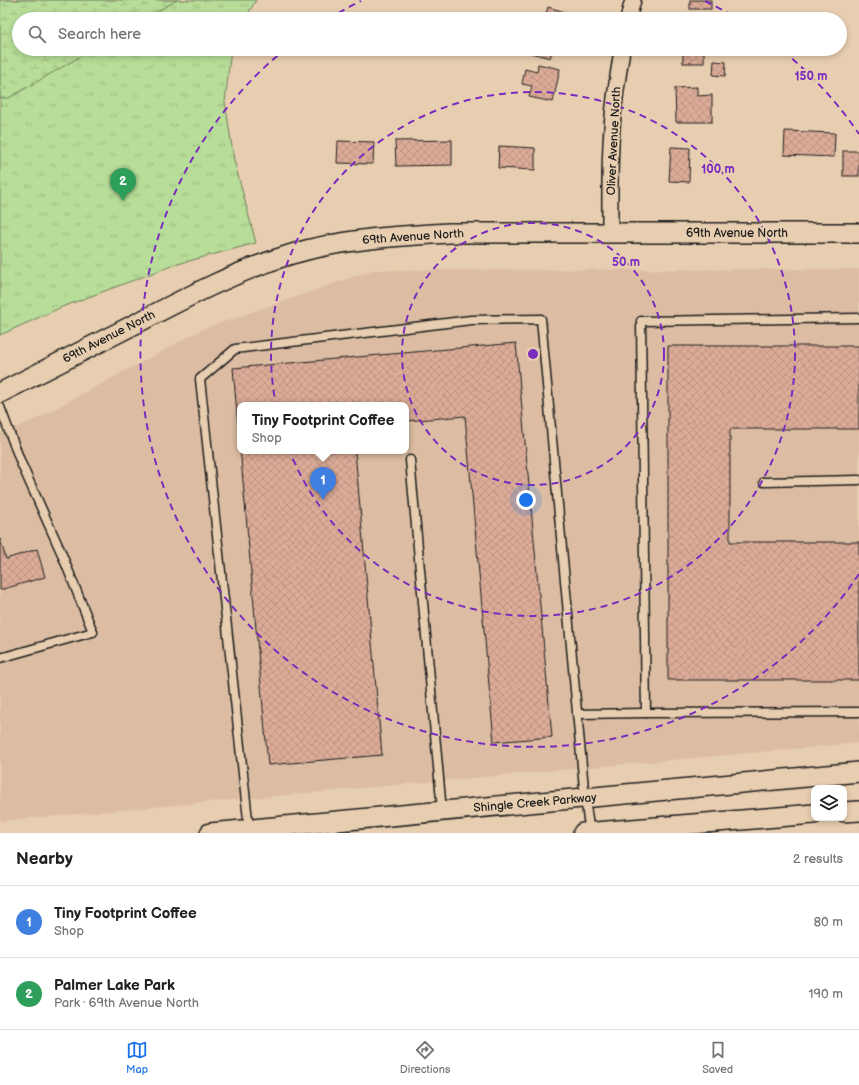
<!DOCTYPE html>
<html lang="en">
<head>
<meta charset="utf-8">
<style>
	body { margin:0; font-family:"Balsamiq Sans",sans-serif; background:#f6f6f6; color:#222 }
	.controls { position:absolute; right:12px; bottom:12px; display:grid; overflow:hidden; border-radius:8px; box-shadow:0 2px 6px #0003 }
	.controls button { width:36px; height:36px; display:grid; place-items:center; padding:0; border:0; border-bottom:1px solid #e0e0e0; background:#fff; color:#222; font:20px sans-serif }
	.you { position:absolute; left:526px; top:500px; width:14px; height:14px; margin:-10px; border:3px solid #fff; border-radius:50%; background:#1a73e8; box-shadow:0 0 0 6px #1a73e833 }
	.badge { display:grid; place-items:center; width:26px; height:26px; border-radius:50%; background:#1a73e8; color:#fff; font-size:13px; font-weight:700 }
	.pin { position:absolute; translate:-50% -33px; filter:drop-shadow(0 1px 2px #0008) }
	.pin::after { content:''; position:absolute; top:21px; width:14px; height:12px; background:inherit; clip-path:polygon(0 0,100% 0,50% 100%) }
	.popup { position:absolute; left:237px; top:402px; width:172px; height:52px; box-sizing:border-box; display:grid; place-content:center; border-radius:8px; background:#fff; filter:drop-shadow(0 1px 3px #0005); font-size:13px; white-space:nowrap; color:#767676 }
	.popup b { font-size:15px; color:#222 }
	.popup::after { content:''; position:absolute; left:50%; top:100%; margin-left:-8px; border:8px solid transparent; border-top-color:#fff }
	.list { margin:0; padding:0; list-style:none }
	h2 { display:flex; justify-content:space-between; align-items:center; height:52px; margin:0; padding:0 16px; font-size:17px }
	h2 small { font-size:13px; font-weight:400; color:#767676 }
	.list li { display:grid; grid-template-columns:26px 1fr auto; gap:12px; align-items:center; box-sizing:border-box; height:72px; padding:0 16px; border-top:1px solid #e0e0e0 }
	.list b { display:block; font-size:15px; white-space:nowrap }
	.list p { margin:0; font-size:13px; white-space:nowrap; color:#767676 }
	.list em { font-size:13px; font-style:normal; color:#767676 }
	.icon { flex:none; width:22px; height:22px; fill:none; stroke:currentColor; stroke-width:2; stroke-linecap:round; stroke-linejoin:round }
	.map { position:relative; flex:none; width:859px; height:833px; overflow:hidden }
	.search { position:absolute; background:#fff; box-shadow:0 2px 6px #0003; left:12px; right:12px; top:12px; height:44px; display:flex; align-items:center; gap:10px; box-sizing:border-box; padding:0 14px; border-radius:22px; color:#767676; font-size:15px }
	.sheet { height:196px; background:#fff }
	nav { display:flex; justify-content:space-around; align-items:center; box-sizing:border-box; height:56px; border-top:1px solid #e0e0e0; background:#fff; font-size:11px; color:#767676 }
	nav a { display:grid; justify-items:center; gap:2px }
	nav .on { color:#1a73e8 }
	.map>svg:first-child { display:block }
</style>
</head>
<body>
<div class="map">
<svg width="859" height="833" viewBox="0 0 859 833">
	<defs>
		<pattern id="grass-tufts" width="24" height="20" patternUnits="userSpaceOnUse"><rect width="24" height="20" fill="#b7dd98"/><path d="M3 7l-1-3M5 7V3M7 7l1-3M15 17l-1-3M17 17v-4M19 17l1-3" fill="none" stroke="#9dbd82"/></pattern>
		<pattern id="wetland-marsh" width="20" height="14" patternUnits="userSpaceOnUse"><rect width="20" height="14" fill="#b7dd98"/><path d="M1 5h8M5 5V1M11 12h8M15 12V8" fill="none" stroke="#9dbd82"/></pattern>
		<pattern id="building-cross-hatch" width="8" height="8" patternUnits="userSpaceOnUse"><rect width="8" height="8" fill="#dcac98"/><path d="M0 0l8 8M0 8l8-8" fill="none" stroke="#bc9382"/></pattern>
	</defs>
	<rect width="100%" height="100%" fill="#e8ceb0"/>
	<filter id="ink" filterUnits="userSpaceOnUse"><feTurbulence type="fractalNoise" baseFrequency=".025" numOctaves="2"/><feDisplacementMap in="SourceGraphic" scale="8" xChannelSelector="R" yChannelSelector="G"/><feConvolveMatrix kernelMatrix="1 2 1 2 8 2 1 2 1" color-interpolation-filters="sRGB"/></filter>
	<g filter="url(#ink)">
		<path fill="#dcbda3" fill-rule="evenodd" d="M859,269V743L0,821V433L32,421L203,329L373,270ZM240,405H406V451H240Z"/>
		<path fill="url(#grass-tufts)" stroke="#6a7c5a" d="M0,0H256L245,19H19V49H231L225,102L234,160L256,243L174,265L62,307L0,335Z"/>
		<path fill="url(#wetland-marsh)" stroke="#6a7c5a" d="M0,0H177L144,19H19V49H93L9,98H0Z"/>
		<g fill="url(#building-cross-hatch)" stroke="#1c1c1c">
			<rect x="690" y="0" width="21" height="9"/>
			<path d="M548,7L572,14L570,19H535L536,15L545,17Z"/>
			<path d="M528,49H553L550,58L527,52Z"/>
			<rect x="683" y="49" width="21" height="14"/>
			<path d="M714,61L726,62L725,76L713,75Z"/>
			<path d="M538,64L560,69L553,102L529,97L532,86L522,84L525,69L537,72Z"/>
			<path d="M697,87V96L712,95V122H676L675,88Z"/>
			<path d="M785,131L835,133L834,157L784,155Z"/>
			<path d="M452,140V165L396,166L395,141Z"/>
			<path d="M338,141L374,142L373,164L337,163Z"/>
			<path d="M499,146L535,148V170L498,168Z"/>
			<path d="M671,147L690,148L689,182L669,181Z"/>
			<rect x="843" y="151" width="16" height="25"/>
			<path d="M516,343L552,737L494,742L465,416L406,421V405H240V451H355L382,755L268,765L233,368Z"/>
			<path d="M668,346H859V429H730V542H859V680H668Z"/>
			<path d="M0,539L6,559L37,549L45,577L0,590Z"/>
		</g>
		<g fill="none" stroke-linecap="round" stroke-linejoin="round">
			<defs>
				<g id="service">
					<path d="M859,318L641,321L646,713L859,712"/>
					<path d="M0,407L21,463L61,552L93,632L0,658"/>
					<path d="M410,460L442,811"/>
					<path d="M764,482L859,480"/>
					<path d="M577,714L646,713"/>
					<path d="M249,829L200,379L235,349L471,320L541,319L585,799L590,833"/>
				</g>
				<g id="minor">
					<path d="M628,19L633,0"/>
					<path d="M610,233C610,188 609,143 615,98C617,81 620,65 622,49"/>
				</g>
				<g id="tertiary">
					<path d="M0,393C48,369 95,344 143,320C191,295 239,270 292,254C343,239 397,236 450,233H859"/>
					<path d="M844,812L859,811"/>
					<path d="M210,833L859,772"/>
					<path d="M583,833L814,814"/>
				</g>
			</defs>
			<use href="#service" stroke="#1c1c1c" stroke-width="11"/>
			<use href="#minor" stroke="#1c1c1c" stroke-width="18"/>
			<use href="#tertiary" stroke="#1c1c1c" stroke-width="22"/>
			<use href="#service" stroke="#e8ceb0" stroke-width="8"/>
			<use href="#minor" stroke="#e8ceb0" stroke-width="15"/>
			<use href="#tertiary" stroke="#e8ceb0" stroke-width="19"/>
		</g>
	</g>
	<g fill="none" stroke="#7b2cbf" stroke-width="2" stroke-dasharray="7 5">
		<circle cx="533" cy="354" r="131"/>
		<circle cx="533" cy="354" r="262"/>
		<path d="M859 574A393 393 0 1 1 283 51M328 19A393 393 0 0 1 361 1M705 1A393 393 0 0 1 738 19M783 51A393 393 0 0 1 859 134"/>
	</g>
	<g text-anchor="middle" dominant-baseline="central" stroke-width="4" stroke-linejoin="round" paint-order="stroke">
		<g font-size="12" fill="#1c1c1c" stroke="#e8ceb0">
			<text transform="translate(614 141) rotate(-87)">Oliver Avenue North</text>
			<text x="737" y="233">69th Avenue North</text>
			<text transform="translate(413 237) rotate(-4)">69th Avenue North</text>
			<text transform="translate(109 337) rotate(-27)">69th Avenue North</text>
			<text transform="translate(535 803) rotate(-5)">Shingle Creek Parkway</text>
		</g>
	</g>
	<circle cx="533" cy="354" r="6" fill="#7b2cbf" stroke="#e8ceb0" stroke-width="2"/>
	<g font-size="12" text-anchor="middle" font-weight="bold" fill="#7b2cbf" stroke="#e8ceb0" stroke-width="4" stroke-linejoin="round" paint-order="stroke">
		<text x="811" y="80">150 m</text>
		<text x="718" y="173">100 m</text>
		<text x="626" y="266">50 m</text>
	</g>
</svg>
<div class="controls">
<button><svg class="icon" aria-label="layers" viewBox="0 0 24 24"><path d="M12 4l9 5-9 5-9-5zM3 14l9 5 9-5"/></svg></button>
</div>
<div class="you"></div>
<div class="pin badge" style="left:323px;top:500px;background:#3f7fe0">1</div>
<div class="popup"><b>Tiny Footprint Coffee</b>Shop</div>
<div class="pin badge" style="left:123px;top:201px;background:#2e9e5b">2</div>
<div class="search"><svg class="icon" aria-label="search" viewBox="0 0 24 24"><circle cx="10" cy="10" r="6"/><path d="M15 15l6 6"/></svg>Search here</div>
</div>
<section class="sheet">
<h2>Nearby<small>2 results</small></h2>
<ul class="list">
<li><span class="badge" style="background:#3f7fe0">1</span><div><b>Tiny Footprint Coffee</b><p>Shop</p></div><em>80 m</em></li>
<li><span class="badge" style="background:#2e9e5b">2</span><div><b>Palmer Lake Park</b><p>Park · 69th Avenue North</p></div><em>190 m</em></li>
</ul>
</section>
<nav>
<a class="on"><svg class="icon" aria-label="map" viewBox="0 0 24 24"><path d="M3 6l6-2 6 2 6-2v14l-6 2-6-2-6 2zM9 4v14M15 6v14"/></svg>Map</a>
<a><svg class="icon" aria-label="directions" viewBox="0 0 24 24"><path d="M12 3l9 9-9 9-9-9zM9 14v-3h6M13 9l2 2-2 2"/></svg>Directions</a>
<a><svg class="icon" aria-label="saved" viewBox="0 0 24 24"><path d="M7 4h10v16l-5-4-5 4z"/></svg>Saved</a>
</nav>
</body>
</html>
